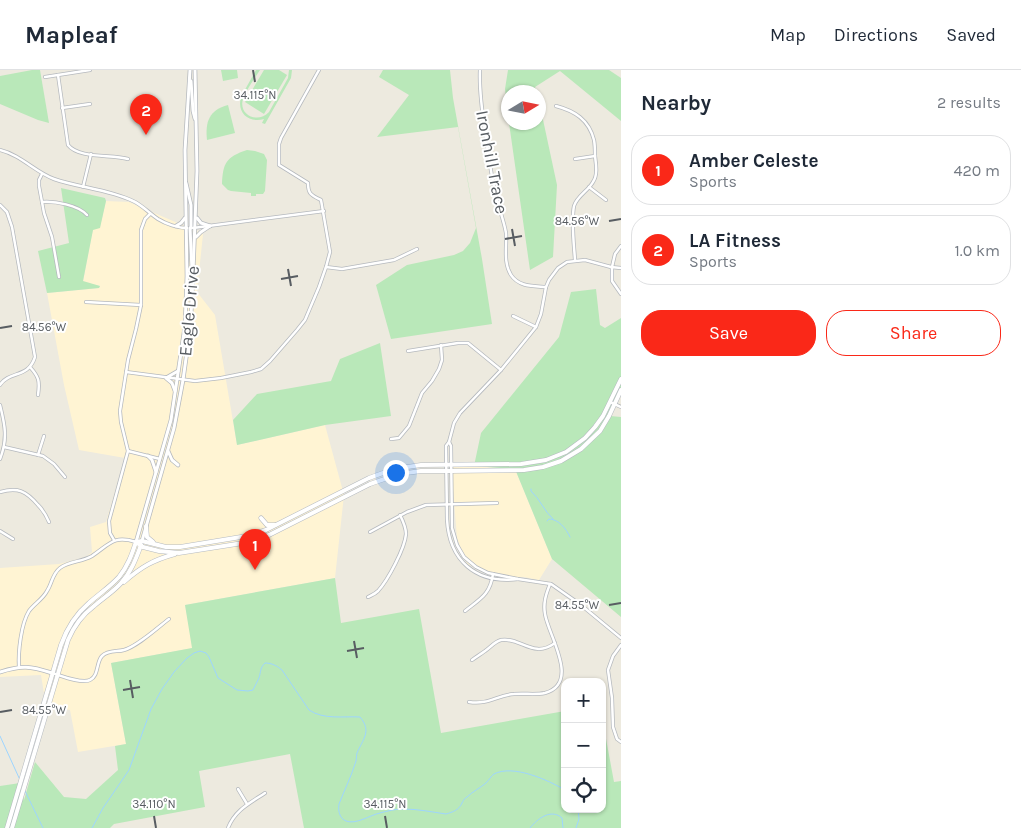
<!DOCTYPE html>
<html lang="en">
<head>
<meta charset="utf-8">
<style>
	body { margin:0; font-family:Karla,sans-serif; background:#f2f2f3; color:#1f2937 }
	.controls { position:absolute; right:15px; bottom:15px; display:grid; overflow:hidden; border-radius:10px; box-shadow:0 1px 4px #0004 }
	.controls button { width:45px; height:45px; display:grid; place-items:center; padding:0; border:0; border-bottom:1px solid #e0e1e3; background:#fff; color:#1f2937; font:25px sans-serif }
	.compass { position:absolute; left:501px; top:15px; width:45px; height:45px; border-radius:50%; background:#fff; box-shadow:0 1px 4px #0004; rotate:80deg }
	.you { position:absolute; left:395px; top:402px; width:18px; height:18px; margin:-12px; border:4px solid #fff; border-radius:50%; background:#1a73e8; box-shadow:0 0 0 8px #1a73e833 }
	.badge { display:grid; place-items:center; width:32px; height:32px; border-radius:50%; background:#fa2818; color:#fff; font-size:16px; font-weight:700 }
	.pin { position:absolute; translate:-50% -41px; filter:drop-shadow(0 1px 2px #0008) }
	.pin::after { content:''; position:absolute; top:26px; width:18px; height:15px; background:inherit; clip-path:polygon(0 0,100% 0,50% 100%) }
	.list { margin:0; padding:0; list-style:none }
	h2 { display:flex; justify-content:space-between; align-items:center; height:65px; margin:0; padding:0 20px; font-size:21px }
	h2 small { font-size:16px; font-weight:400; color:#747a83 }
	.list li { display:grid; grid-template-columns:32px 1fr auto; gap:15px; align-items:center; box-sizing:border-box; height:70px; margin:0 10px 10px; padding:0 10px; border:1px solid #e0e1e3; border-radius:20px }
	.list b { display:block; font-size:19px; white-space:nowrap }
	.list p { margin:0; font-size:16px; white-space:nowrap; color:#747a83 }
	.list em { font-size:16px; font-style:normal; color:#747a83 }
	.actions { display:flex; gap:10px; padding:15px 20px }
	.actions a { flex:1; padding:11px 0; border:1px solid #fa2818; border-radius:20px; text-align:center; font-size:18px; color:#fa2818 }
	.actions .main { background:#fa2818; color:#fff }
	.icon { flex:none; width:28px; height:28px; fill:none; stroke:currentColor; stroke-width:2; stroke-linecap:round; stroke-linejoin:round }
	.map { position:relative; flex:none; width:621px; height:758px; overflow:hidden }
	header { display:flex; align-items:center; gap:30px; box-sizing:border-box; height:70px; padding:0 25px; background:#fff; border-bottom:1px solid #e0e1e3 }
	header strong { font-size:24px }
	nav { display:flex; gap:28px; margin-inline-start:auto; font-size:18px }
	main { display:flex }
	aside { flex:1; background:#fff }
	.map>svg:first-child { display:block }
</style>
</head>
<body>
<header>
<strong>Mapleaf</strong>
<nav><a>Map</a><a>Directions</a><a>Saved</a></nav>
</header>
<main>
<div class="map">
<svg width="621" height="758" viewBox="0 0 621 758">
	<rect width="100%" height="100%" fill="#edeadf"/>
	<g fill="#fff4d3">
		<path d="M106,131L129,132L203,164L197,222L215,245L237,375L325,355L344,425L335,508L185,535L193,578L111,593L126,674L78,682L70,640L46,636L41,605L0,607V498L59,494L86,487L92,482L90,457L106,452L125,388L79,380L64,315L47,223L99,218L100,216L83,212L93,159L100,157Z"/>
		<path d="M451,395L515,399L552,489L539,510L524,507H502L467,494L457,468Z"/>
	</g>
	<g fill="#b9e8b9">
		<path d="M32,0H40L49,53L38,50L0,34V6Z"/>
		<path d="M221,0H237L238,8L223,11Z"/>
		<path d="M256,0H260C254,9 247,19 243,29C238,45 258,54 269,42L288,8L289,0H292L291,8L265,54L262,53L264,49C248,54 235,41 242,25Z"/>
		<path d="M264,0H279L287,5L264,44L245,32Z"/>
		<path d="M383,0H450L453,28L482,189L492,254L391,269L376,215L407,195L454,185L463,181L470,173L476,158L458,57L377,67L409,25L379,7Z"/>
		<path d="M508,0H609L621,8V51L560,1L535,17L537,22H508V46L505,19Z"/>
		<path d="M539,31L557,115L553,187L530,200L509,53L538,52Z"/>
		<path d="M228,35L235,63L207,70C205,52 209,40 228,35Z"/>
		<path d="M247,80L255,81L264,84L267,90L265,121L263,124H256V126H251V123L231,121L228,120L222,114C223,93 226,87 247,80Z"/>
		<path d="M61,118L105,128L106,131L100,158L93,160L83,211L100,216L99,218L47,223L38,181L69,173Z"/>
		<path d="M596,219L600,255L605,258L621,248V320L610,346L621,347V547L552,489L515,399L474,396L481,363L559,267L571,222Z"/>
		<path d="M380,273L391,346L325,355L237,375L233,350L257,324L331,311L340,289Z"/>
		<path d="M335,508L341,553L419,539L441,663L565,641V739H602V647L614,712L621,711V758H304L290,684L199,701L205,737L114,754L110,758H0V716L20,713L24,730L35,692L64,727L86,729L118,700L115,676L126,674L111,593L192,578L185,535Z"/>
	</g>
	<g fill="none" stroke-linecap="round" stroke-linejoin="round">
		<g stroke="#9ed5ff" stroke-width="1">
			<path d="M531,419V421C540,429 544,441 553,449"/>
			<path d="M547,451L549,449C558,449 566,458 570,467"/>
			<path d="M0,666L20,710"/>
			<path d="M25,721L43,758"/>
			<path d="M92,758L103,738L129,700L151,639L162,619L174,602L187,588L194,583L200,581L206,583L209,587L218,608L237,620L248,621L253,620C255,616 257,612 259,608C261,601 260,598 265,593C272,593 277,596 282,600L309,640C324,650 343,646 360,647C372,661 363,669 357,683C356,686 357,690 355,694C351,707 344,721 339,734C338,740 339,748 346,751C356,755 370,745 380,743C387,741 396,739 403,739C418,739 432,742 446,744C453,742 459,740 462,733C465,728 462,731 467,727C472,722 480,718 486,713C489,710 491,706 494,704C513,694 548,710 565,720"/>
			<path d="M530,758C537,749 551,738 562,748L563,758"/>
			<path d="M576,758L579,749L578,739"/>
		</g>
		<defs>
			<g id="minor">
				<path d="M319,0L281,68L279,74V95L308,113C308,124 311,125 321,130L330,182L326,197L342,199L394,190L417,179"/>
				<path d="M480,0C479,21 482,41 485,61C488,83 491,105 496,126C499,139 504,151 506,163C507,177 503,192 511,205C519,217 533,216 546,217"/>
				<path d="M58,5L68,75C79,89 112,84 128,89"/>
				<path d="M45,7L90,0"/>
				<path d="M556,36C575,41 589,50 594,70C595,75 595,81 595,86C596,94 598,105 593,112C588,121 577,126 574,136C571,151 574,175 575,190"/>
				<path d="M62,38L90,34"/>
				<path d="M0,80C21,85 35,102 54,109C80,118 108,119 133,131C142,135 149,143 158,149C166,154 178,158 187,158"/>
				<path d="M575,89L595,86"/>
				<path d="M42,104L39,110V116L42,132L44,143L52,167L59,207"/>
				<path d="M83,117L91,84"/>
				<path d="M589,117L606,130"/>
				<path d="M42,132C55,131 78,135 87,145"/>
				<path d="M0,135L7,142L12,157L35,287C28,309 10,300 0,315"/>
				<path d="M193,158L324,141"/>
				<path d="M621,176L615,184L612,197V211L621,224"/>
				<path d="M86,232L141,235"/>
				<path d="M513,246L536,257"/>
				<path d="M408,281L458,273H468L501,300"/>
				<path d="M30,297C39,307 40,311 38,325"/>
				<path d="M126,302L195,311L221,308L251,302L261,299L270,291L297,260L305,250L319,217L326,197"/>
				<path d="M610,332L621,337"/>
				<path d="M0,335C5,355 8,369 0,389"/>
				<path d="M391,369L399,368L409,356L422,323L432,311L439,299L442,290L441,275"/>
				<path d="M449,372L451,376L452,458L457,475L464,487L476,497L488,503L518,509L551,514L581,535L621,568"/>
				<path d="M4,377L43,386L54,394L65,407"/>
				<path d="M128,381L160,389"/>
				<path d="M38,385L44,366"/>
				<path d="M0,422C18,417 26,421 38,435C43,440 46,445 49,452"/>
				<path d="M0,461L13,469"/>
				<path d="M370,462L407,442L426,435L497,433"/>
				<path d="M114,470L110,463L109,451L128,381L121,352L120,341L128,290L136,259L141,235V160L145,149L150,144"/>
				<path d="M518,509C476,514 449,491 447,449L446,376L449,372L454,353L460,343L501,300L536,257L541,244L546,217L549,210L558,198L567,192L585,190L611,197L621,198"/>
				<path d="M368,527C372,525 375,524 378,521C388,510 405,478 406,464C406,457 403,451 400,445"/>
				<path d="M465,541C480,529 490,525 493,504"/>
				<path d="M621,575L613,586L608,600L612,628L613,657L617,669L621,672"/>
				<path d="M472,590C476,587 481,584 485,581C491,577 494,572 501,570C521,567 533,589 555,573"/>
				<path d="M19,597C18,582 21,554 29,541C34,534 43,529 47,521C52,514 52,504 60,498C69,491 82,492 92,486C110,474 113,465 136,472"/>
				<path d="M52,603C62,606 81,614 90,610C99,606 96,592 102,586C108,580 117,582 124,580C138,576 157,558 169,549"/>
				<path d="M469,632C489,635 497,625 514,624C525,623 535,625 545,623C581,613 548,565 545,544C543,533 546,524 550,514"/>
				<path d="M238,719L247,734"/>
				<path d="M228,758C235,740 250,733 265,723"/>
			</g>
			<g id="tertiary">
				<path d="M191,11L193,41L195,49"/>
				<path d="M186,113L191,135V158"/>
				<path d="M197,148L201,153L210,156"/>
				<path d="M176,156L181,153L185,148"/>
				<path d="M190,158L192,200"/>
				<path d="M196,167L201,162L210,156"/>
				<path d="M175,321L172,313L166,308L178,301"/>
				<path d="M168,381L172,390L178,395"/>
				<path d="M148,386L152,390L156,402"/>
				<path d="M142,471L174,358L183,310L190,260L192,228L197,101L195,0"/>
				<path d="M136,472L171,350L185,256L187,206L185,80L190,0"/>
				<path d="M0,602C22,595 30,596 52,603"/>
			</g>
			<g id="secondary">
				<path d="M261,448L267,455H275"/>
				<path d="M146,456L147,467L153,472"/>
				<path d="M136,472L142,471L166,477H180L247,466L266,460L369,408L394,399L421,395L521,394L546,390L566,382L585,368L595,357L603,346L621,309"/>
				<path d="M136,472L143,477L159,481L179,483L243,473L269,465L370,414L399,404L421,401H451L524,400L543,397L561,391L581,379L600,361L609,346L621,320"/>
				<path d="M124,512C141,497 153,490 175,484"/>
				<path d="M7,758L61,575C67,558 76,544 89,533C99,524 110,517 119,507C128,496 132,484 136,472"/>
				<path d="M12,758L68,570C74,556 82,545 94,536C103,528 113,522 121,513C131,502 136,489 141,475"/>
			</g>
		</defs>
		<use href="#minor" stroke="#b5b9be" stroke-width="4"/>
		<use href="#tertiary" stroke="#b5b9be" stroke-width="4.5"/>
		<use href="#secondary" stroke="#b5bac0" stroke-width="5"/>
		<use href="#minor" stroke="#fff" stroke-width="2.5"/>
		<use href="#tertiary" stroke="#fff" stroke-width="3"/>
		<use href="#secondary" stroke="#fff" stroke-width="4"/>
	</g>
	<path fill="none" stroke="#585d62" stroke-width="2" d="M253,0L255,12M609,151L621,149M512,159L515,176M505,169L522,166M288,199L291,216M281,209L298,206M0,258L12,256M609,535L621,533M354,571L357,588M347,581L364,578M130,610L133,628M123,620L140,617M0,642L12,640M154,746L156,758M385,746L387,758"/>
	<g text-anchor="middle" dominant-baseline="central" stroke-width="4" stroke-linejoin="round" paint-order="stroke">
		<g font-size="18" fill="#585d62" stroke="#fff">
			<text transform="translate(492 92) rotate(79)">Ironhill Trace</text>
			<text transform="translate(189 241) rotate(-85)">Eagle Drive</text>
		</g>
	</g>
	<g font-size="12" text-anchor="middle" fill="#585d62" stroke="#fff" stroke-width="4" stroke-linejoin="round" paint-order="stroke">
		<text x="255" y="29">34.115°N</text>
		<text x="577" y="155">84.56°W</text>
		<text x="44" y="261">84.56°W</text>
		<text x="577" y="539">84.55°W</text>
		<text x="44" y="644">84.55°W</text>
		<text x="154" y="738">34.110°N</text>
		<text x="385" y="738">34.115°N</text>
	</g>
</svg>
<div class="controls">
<button>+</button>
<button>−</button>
<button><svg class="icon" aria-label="locate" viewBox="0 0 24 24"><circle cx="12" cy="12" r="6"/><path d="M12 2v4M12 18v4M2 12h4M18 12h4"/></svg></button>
</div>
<svg class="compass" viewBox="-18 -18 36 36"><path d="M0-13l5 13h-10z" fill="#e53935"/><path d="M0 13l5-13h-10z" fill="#747a83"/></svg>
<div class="you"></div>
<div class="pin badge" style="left:255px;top:500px">1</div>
<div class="pin badge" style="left:146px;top:65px">2</div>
</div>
<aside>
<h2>Nearby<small>2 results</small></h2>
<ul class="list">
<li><span class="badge">1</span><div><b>Amber Celeste</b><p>Sports</p></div><em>420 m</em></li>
<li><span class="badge">2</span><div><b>LA Fitness</b><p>Sports</p></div><em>1.0 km</em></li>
</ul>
<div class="actions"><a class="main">Save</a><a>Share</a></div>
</aside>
</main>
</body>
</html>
